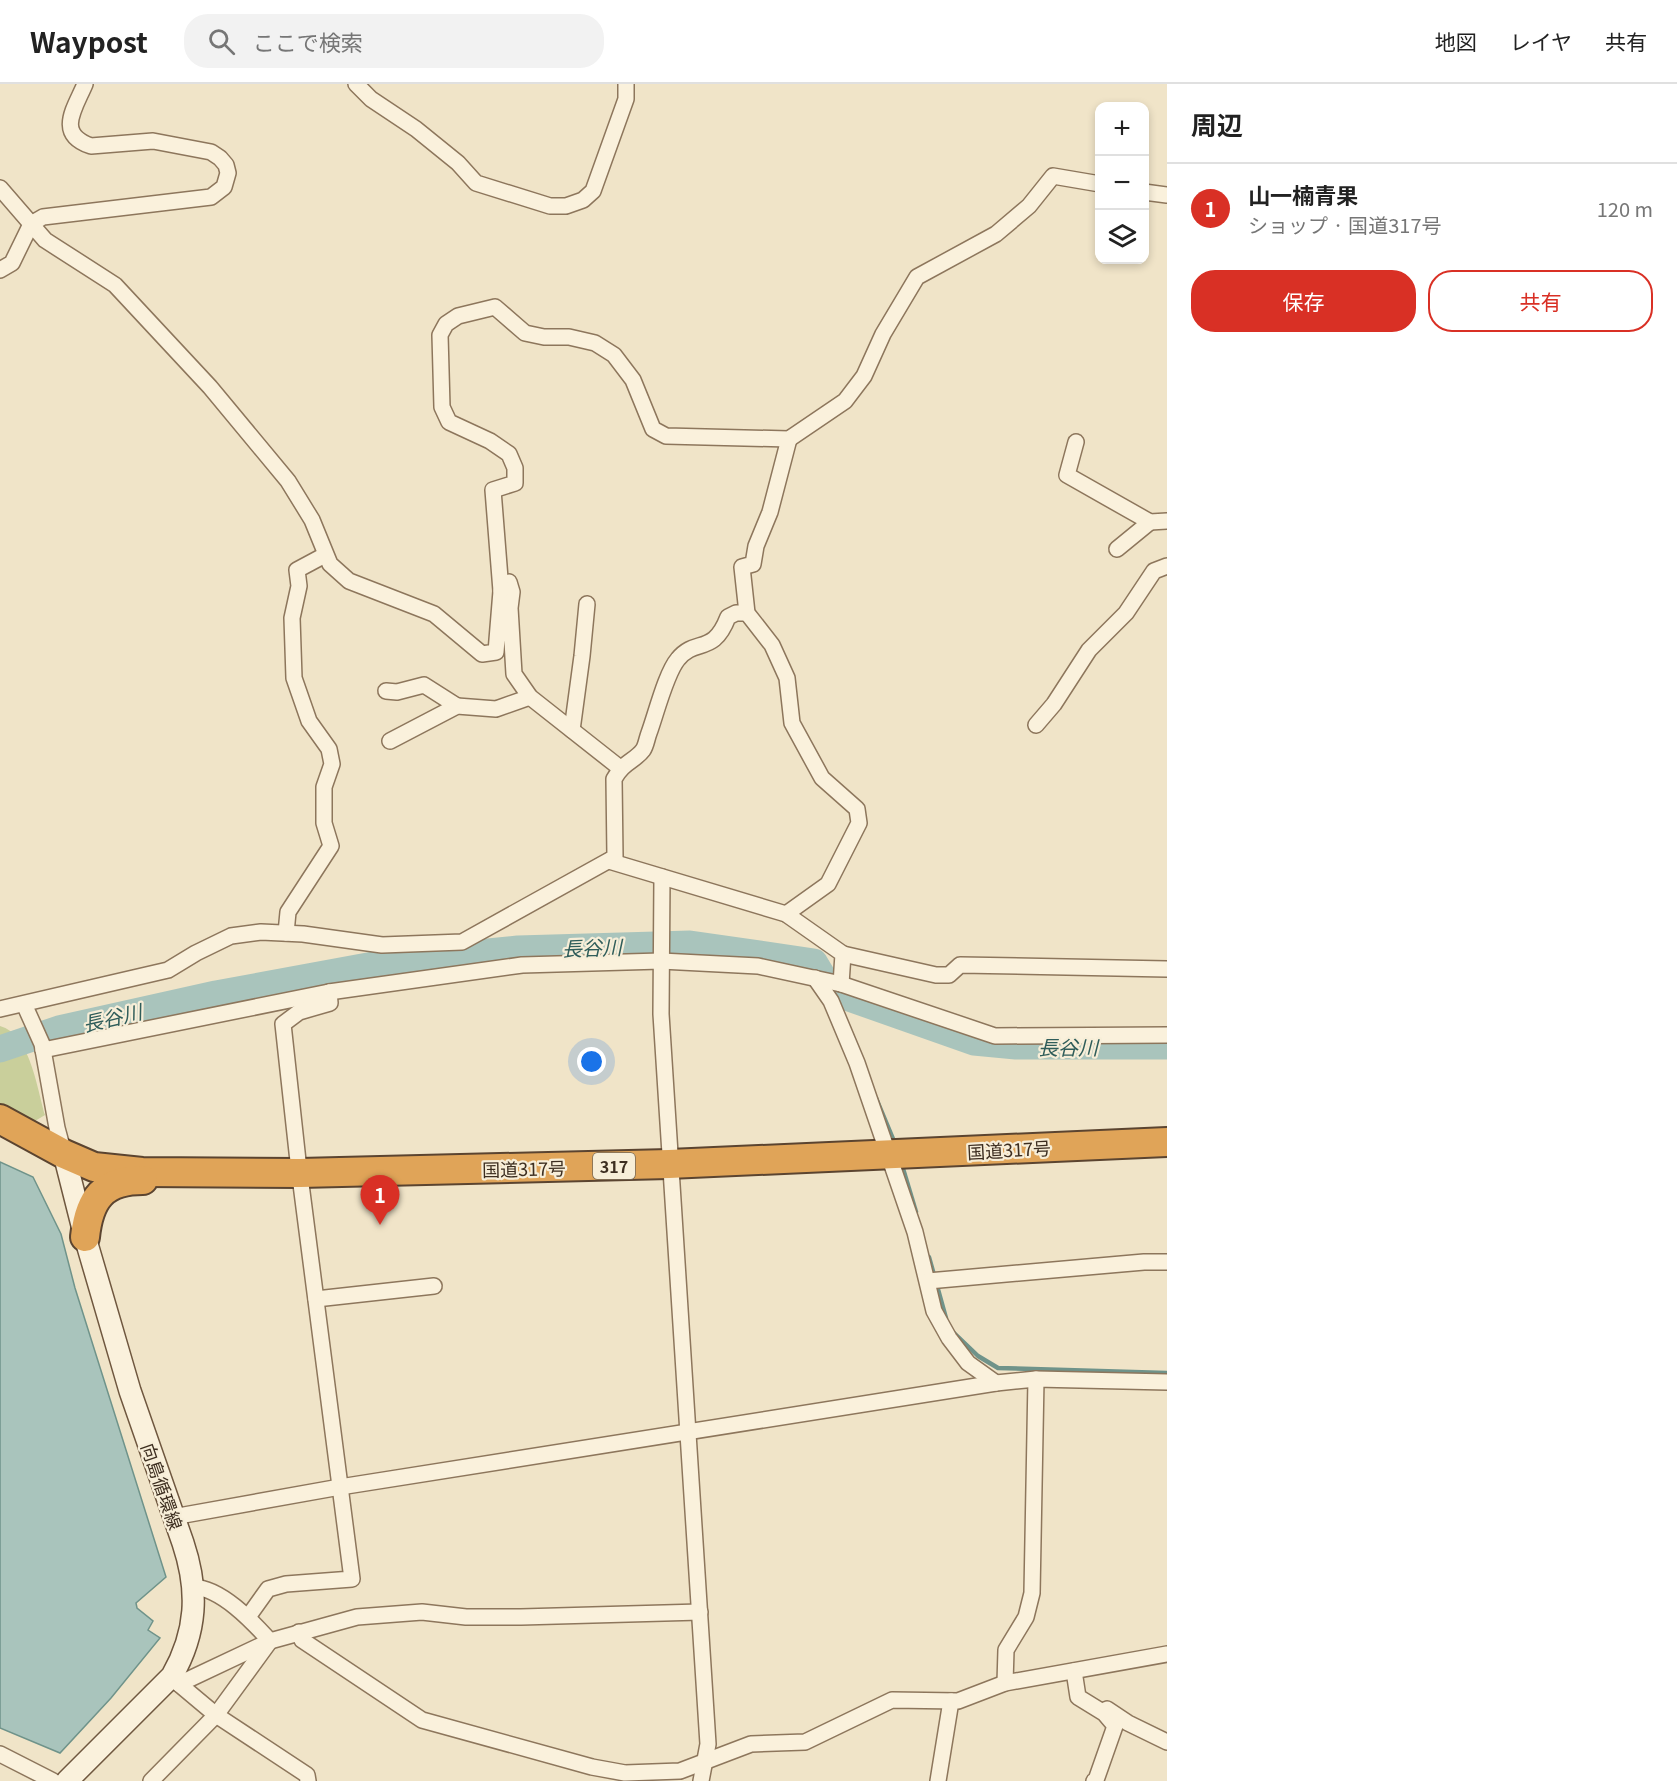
<!DOCTYPE html>
<html lang="ja">
<head>
<meta charset="utf-8">
<style>
	body { margin:0; font-family:Georgia,"Noto Sans JP",serif; background:#f2f2f2; color:#222 }
	.controls { position:absolute; right:18px; top:18px; display:grid; overflow:hidden; border-radius:12px; box-shadow:0 3px 9px #0003 }
	.controls button { width:54px; height:54px; display:grid; place-items:center; padding:0; border:0; border-bottom:2px solid #e0e0e0; background:#fff; color:#222; font:30px sans-serif }
	.you { position:absolute; left:592px; top:978px; width:21px; height:21px; margin:-15px; border:4px solid #fff; border-radius:50%; background:#1a73e8; box-shadow:0 0 0 9px #1a73e833 }
	.badge { display:grid; place-items:center; width:39px; height:39px; border-radius:50%; background:#d93025; color:#fff; font-size:20px; font-weight:700 }
	.pin { position:absolute; translate:-50% -50px; filter:drop-shadow(0 2px 3px #0008) }
	.pin::after { content:''; position:absolute; top:32px; width:21px; height:18px; background:inherit; clip-path:polygon(0 0,100% 0,50% 100%) }
	.list { margin:0; padding:0; list-style:none }
	h2 { display:flex; justify-content:space-between; align-items:center; height:78px; margin:0; padding:0 24px; font-size:26px }
	h2 small { font-size:20px; font-weight:400; color:#767676 }
	.list li { display:grid; grid-template-columns:39px 1fr auto; gap:18px; align-items:center; box-sizing:border-box; height:90px; padding:0 24px; border-top:2px solid #e0e0e0 }
	.list b { display:block; font-size:22px; white-space:nowrap }
	.list p { margin:0; font-size:20px; white-space:nowrap; color:#767676 }
	.list em { font-size:20px; font-style:normal; color:#767676 }
	.actions { display:flex; gap:12px; padding:18px 24px }
	.actions a { flex:1; padding:14px 0; border:2px solid #d93025; border-radius:24px; text-align:center; font-size:21px; color:#d93025 }
	.actions .main { background:#d93025; color:#fff }
	.icon { flex:none; width:33px; height:33px; fill:none; stroke:currentColor; stroke-width:2; stroke-linecap:round; stroke-linejoin:round }
	.map { position:relative; flex:none; width:1167px; height:1697px; overflow:hidden }
	header { display:flex; align-items:center; gap:36px; box-sizing:border-box; height:84px; padding:0 30px; background:#fff; border-bottom:2px solid #e0e0e0 }
	header strong { font-size:28px }
	nav { display:flex; gap:33px; margin-inline-start:auto; font-size:21px }
	.search { width:420px; height:54px; background:#f2f2f2; display:flex; align-items:center; gap:15px; box-sizing:border-box; padding:0 21px; border-radius:24px; color:#767676; font-size:22px }
	main { display:flex }
	aside { flex:1; background:#fff }
	.map>svg:first-child { display:block }
</style>
</head>
<body>
<header>
<strong>Waypost</strong>
<div class="search"><svg class="icon" aria-label="search" viewBox="0 0 24 24"><circle cx="10" cy="10" r="6"/><path d="M15 15l6 6"/></svg>ここで検索</div>
<nav><a>地図</a><a>レイヤ</a><a>共有</a></nav>
</header>
<main>
<div class="map">
<svg width="1167" height="1697" viewBox="0 0 1167 1697">
	<rect width="100%" height="100%" fill="#f0e4c8"/>
	<path fill="#c9cf9b" d="M0,942C30,950 37,1004 45,1031L35,1037L0,1021Z"/>
	<path fill="#a9c4bc" stroke="#6f938a" stroke-width="1.5" d="M0,1078L33,1093L61,1150L75,1204L166,1493L136,1519L137,1524L153,1537L148,1546L160,1554L111,1614L60,1669L0,1644Z"/>
	<g fill="none" stroke-linecap="round" stroke-linejoin="round">
		<g stroke="#6f938a" stroke-width="4.5">
			<path d="M876,1014L896,1062"/>
			<path d="M901,1078L916,1128"/>
			<path d="M929,1173L946,1234"/>
			<path d="M954,1249L978,1272L998,1284L1167,1289"/>
		</g>
		<path stroke="#a9c4bc" stroke-width="27" d="M0,965L59,945L216,910L395,877L518,865L690,860L814,878L832,908L974,958L1016,962H1167"/>
		<defs>
			<g id="street">
				<path d="M356,0L371,15L416,45L458,79L476,99L550,122H566L583,116L593,107L626,15V0"/>
				<path d="M0,104L45,156L115,201L210,303L288,397L312,436L330,480L349,497L434,530L482,570L496,568L501,507L506,499L509,498L512,508L510,524L514,590L530,613L620,684"/>
				<path d="M1144,108L1167,111"/>
				<path d="M0,186L12,179L31,140L43,133L211,113L224,103L228,89L226,81L220,74L211,68L153,57L91,62C55,50 75,24 85,0"/>
				<path d="M1076,358L1067,391L1150,438L1167,437"/>
				<path d="M1117,465L1150,438"/>
				<path d="M501,507L493,406L515,399V384L509,370L490,357L449,338L442,323L440,251L446,240L458,232L495,223L525,249L544,253H569L595,259L614,271L633,296L653,345L666,352L789,355L845,317L864,292L883,250L917,193L996,150L1029,122L1053,92L1100,100"/>
				<path d="M386,607L397,608L424,601L457,622"/>
				<path d="M1036,641L1054,620L1089,566L1126,529L1154,487L1167,482"/>
				<path d="M572,646L582,572L587,520"/>
				<path d="M390,657L457,622L496,625L530,613"/>
				<path d="M609,777L786,830L843,870L841,900"/>
				<path d="M662,793L661,930L708,1660L701,1697"/>
				<path d="M786,830L828,800L859,739L857,725L822,694L792,639L787,594L772,561L747,529L742,483L753,480L756,462L770,428L789,355"/>
				<path d="M286,849L288,828L331,762L324,739V703L332,680L329,665L309,637L294,594L292,534L299,502L297,486L325,471"/>
				<path d="M843,870L936,891H949L960,881L1167,885"/>
				<path d="M815,894L831,917L857,979L915,1148L934,1227L949,1254L968,1279L996,1299"/>
				<path d="M24,920L42,960L57,1044L64,1070"/>
				<path d="M0,925L168,886L196,869L231,852L261,848L303,850L382,861L462,858L615,773L614,695C623,678 635,677 643,666C646,662 647,654 649,649C656,630 666,589 678,575C696,553 713,572 728,533L736,529H747"/>
				<path d="M43,966L329,908L522,881L661,877L758,882L841,900L995,952L1167,951"/>
				<path d="M928,1197L1144,1178H1167"/>
				<path d="M316,1215L434,1202"/>
				<path d="M173,1433L340,1403L996,1299L1036,1295L1167,1298"/>
				<path d="M248,1533L268,1505L286,1500L352,1495L298,1077L283,940L299,928L330,919L329,908"/>
				<path d="M299,1548L302,1556L422,1636L592,1683L625,1689L680,1687L751,1660L805,1658L892,1616L958,1617L1005,1599L1167,1570"/>
				<path d="M1074,1587L1078,1613L1104,1629L1115,1642L1096,1696L1094,1697"/>
				<path d="M172,1592L179,1600L270,1557L357,1533L422,1528L466,1533H521L700,1528"/>
				<path d="M1005,1599L1006,1566L1026,1533L1032,1509L1036,1295"/>
				<path d="M179,1600L216,1631L307,1691L308,1697"/>
				<path d="M1107,1625L1128,1639L1167,1658"/>
				<path d="M0,1670L53,1697"/>
				<path d="M151,1697L216,1631L270,1557C252,1537 221,1504 193,1503"/>
				<path d="M938,1697L951,1617"/>
			</g>
			<path id="secondary" d="M64,1070L85,1153L130,1307L183,1459C199,1507 197,1548 172,1592L67,1697"/>
			<g id="highway">
				<path d="M0,1035L64,1070L94,1083L142,1088L300,1089L669,1080L1167,1058"/>
				<path d="M85,1153C89,1115 103,1096 143,1096"/>
			</g>
		</defs>
		<use href="#street" stroke="#8d765c" stroke-width="18"/>
		<use href="#secondary" stroke="#6f573f" stroke-width="24"/>
		<use href="#highway" stroke="#5b4430" stroke-width="32"/>
		<use href="#street" stroke="#faf1dc" stroke-width="15"/>
		<use href="#secondary" stroke="#faf1dc" stroke-width="21"/>
		<use href="#highway" stroke="#e0a458" stroke-width="28"/>
	</g>
	<g text-anchor="middle" dominant-baseline="central" stroke-width="4.5" stroke-linejoin="round" paint-order="stroke">
		<rect fill="#f7eed8" stroke="#756857" stroke-width="1.5" x="593" y="1069" width="42" height="26" rx="4.5"/>
		<g font-size="16" font-weight="bold" fill="#3d2e20">
			<text x="614" y="1082">317</text>
		</g>
		<g font-size="18" fill="#3d2e20" stroke="#f7eed8">
			<text transform="translate(1009 1065) rotate(-3)">国道317号</text>
			<text transform="translate(524 1084) rotate(-1)">国道317号</text>
			<text transform="translate(163 1402) rotate(71)">向島循環線</text>
		</g>
		<g font-size="20" font-style="italic" fill="#2f5d5a" stroke="#f7eed8">
			<text transform="translate(592 863) rotate(-2)">長谷川</text>
			<text transform="translate(112 933) rotate(-13)">長谷川</text>
			<text x="1068" y="962">長谷川</text>
		</g>
	</g>
</svg>
<div class="controls">
<button>+</button>
<button>−</button>
<button><svg class="icon" aria-label="layers" viewBox="0 0 24 24"><path d="M12 4l9 5-9 5-9-5zM3 14l9 5 9-5"/></svg></button>
</div>
<div class="you"></div>
<div class="pin badge" style="left:380px;top:1141px">1</div>
</div>
<aside>
<h2>周辺<small></small></h2>
<ul class="list">
<li><span class="badge">1</span><div><b>山一楠青果</b><p>ショップ · 国道317号</p></div><em>120 m</em></li>
</ul>
<div class="actions"><a class="main">保存</a><a>共有</a></div>
</aside>
</main>
</body>
</html>
